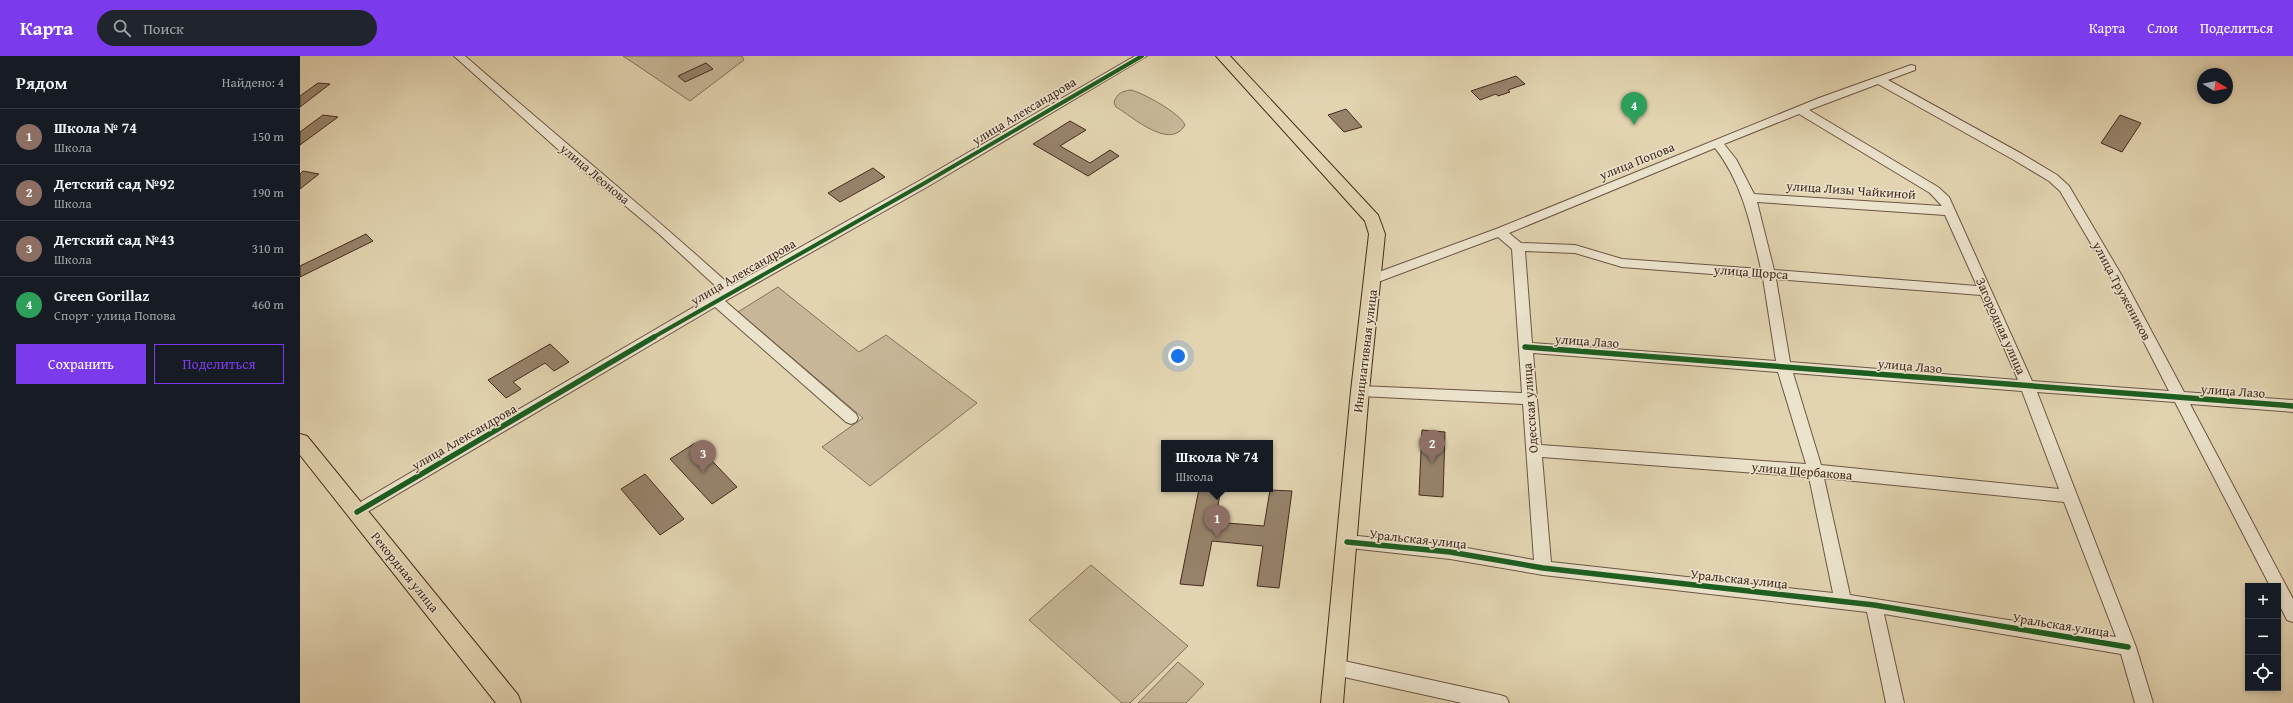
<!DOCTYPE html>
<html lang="ru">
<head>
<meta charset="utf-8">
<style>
	body { margin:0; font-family:"Gentium Book Plus",serif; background:#20242c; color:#f1f3f6 }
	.controls { position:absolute; right:12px; bottom:12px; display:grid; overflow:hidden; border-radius:0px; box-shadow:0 2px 6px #0003 }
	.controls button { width:36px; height:36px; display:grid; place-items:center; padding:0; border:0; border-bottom:1px solid #363941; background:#171b24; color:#f1f3f6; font:20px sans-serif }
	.compass { position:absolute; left:1897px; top:12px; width:36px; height:36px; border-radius:50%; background:#171b24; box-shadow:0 2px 6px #0003; rotate:100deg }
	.you { position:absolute; left:878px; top:300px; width:14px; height:14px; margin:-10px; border:3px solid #fff; border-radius:50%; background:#1a73e8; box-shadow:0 0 0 6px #1a73e833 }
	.badge { display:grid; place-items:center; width:26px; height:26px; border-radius:50%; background:#7c3aed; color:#fff; font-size:13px; font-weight:700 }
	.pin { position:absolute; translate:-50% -33px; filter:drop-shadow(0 1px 2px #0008) }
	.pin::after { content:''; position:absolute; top:21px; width:14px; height:12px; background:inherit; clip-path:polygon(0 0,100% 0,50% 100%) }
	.popup { position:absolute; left:861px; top:384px; width:112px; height:52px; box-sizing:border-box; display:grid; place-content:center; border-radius:0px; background:#171b24; filter:drop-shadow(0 1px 3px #0005); font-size:13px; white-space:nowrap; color:#9ea1a6 }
	.popup b { font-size:15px; color:#f1f3f6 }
	.popup::after { content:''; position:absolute; left:50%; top:100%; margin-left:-8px; border:8px solid transparent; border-top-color:#171b24 }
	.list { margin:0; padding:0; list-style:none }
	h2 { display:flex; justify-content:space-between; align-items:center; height:52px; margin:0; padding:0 16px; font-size:17px }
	h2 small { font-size:13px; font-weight:400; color:#9ea1a6 }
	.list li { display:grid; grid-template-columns:26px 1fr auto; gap:12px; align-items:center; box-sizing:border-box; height:56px; padding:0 16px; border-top:1px solid #363941 }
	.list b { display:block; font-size:15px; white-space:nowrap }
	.list p { margin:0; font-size:13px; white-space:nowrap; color:#9ea1a6 }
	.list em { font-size:13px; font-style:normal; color:#9ea1a6 }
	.actions { display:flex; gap:8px; padding:12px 16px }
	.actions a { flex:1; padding:9px 0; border:1px solid #7c3aed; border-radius:0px; text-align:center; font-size:14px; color:#7c3aed }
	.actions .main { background:#7c3aed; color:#fff }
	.icon { flex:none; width:22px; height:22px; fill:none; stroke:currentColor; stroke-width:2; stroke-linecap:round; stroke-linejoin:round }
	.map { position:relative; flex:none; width:1993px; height:647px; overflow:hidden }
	header { display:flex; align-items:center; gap:24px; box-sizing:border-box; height:56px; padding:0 20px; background:#7c3aed; color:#fff }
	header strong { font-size:19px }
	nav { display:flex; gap:22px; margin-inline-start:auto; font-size:14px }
	.search { width:280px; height:36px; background:#20242c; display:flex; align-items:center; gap:10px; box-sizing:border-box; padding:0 14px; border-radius:22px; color:#9ea1a6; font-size:15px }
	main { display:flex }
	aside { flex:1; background:#171b24 }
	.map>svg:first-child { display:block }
</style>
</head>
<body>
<header>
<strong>Карта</strong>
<div class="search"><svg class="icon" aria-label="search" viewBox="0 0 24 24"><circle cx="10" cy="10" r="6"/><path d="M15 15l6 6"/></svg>Поиск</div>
<nav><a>Карта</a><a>Слои</a><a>Поделиться</a></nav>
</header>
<main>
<aside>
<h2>Рядом<small>Найдено: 4</small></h2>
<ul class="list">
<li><span class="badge" style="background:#8d6e63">1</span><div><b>Школа № 74</b><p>Школа</p></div><em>150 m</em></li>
<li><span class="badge" style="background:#8d6e63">2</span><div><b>Детский сад №92</b><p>Школа</p></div><em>190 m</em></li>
<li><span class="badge" style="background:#8d6e63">3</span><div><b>Детский сад №43</b><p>Школа</p></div><em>310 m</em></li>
<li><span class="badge" style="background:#2e9e5b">4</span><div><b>Green Gorillaz</b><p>Спорт · улица Попова</p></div><em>460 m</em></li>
</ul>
<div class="actions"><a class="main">Сохранить</a><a>Поделиться</a></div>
</aside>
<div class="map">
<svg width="1993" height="647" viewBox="0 0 1993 647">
	<rect width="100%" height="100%" fill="#e2d4b1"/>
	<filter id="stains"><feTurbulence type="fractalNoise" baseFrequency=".005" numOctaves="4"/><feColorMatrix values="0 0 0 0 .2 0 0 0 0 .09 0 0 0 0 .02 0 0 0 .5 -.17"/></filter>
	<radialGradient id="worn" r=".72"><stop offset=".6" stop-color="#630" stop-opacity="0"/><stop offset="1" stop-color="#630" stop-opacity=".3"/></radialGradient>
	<g fill="#c7b798" stroke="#86715c">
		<path d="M323,0H442L444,4L390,45Z"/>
		<path d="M831,34C843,37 880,57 885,69C870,95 833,61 816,51L814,47C816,38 822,35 831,34Z"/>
		<path d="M478,231L559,296L586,279L677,347L570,430L522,391L563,362L438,256Z"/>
		<path d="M791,509L888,590L830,647H822L729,564Z"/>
		<path d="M878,606L904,628L886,647H838Z"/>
	</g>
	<g fill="#97836b" stroke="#452b1f">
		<path d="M406,7L413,13L385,26L378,20Z"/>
		<path d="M1216,20L1225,28L1208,34L1210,36L1198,40L1196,38L1180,44L1171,35Z"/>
		<path d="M18,27L30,28L0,51V40Z"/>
		<path d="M1046,53L1062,71L1044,76L1028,59Z"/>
		<path d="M23,59L38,61L0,89V76Z"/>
		<path d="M1820,59L1841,67L1822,96L1801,87Z"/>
		<path d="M770,65L786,74L760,90L790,107L810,94L819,100L788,120L733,88Z"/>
		<path d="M573,112L585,121L540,146L528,137Z"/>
		<path d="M3,115L19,118L0,133V118Z"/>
		<path d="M66,178L73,185L0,221V210Z"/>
		<path d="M250,288L269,306L254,315L245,307L213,326L221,333L206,342L188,324Z"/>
		<path d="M1122,374L1145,376L1143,441L1119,439Z"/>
		<path d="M395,387L437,431L412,448L370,403Z"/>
		<path d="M345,418L384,463L360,479L321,433Z"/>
		<path d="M899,433H921L915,466L964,470L970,434L992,435L979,532L957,530L963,490L912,485L903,530L880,528Z"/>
	</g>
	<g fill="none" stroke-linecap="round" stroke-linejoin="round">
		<defs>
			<g id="minor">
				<path d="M154,0H165C253,77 344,151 431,230L619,125L835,0H847L627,131L425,245L556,358L558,362L556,366L551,368L546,366L415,251L57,462L52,461L49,456L52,451L421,235L359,178L261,96Z"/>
				<path d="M1611,9L1615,10V14L1588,24L1722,98L1757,119L1769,130L1822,220L1884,336L1993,344V356L1890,348L1993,543V566L1987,564L1978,546V530H1970L1875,346L1737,336L1836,591L1853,647H1835L1821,598L1584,558L1604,647H1586L1567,556L1243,519L1150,503L1041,491L1039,486L1041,481L1047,479L1150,489L1234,504L1223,348L1060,340L1055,339L1053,335L1055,331L1060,330L1222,337L1212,193L1198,181L1078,226H1068L1067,223L1068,220L1196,173L1519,42ZM1578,28L1714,104L1749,125L1760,135L1810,220L1869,335L1732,325L1649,141L1638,131L1509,54ZM1499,58L1630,137L1642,150L1454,138L1436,103L1424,88ZM1415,92C1443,128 1451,170 1461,213L1322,203L1275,189L1221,187L1209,177ZM1457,146L1645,159L1677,230L1474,214ZM1225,195L1275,197L1322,211L1463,222L1476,305L1232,287ZM1476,223L1681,239L1718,324L1490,306ZM1233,297L1478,316L1506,408L1241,389ZM1493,317L1722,335L1759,433L1521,409ZM1242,401L1509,421L1533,537L1251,506ZM1524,422L1764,446L1816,581L1550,539Z"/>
				<path d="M1035,603L1200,639L1206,641L1209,647H1162L1035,619L1029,617L1026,611L1029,605Z"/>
			</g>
			<g id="major">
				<path d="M916,0H930L1078,159L1085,178L1069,335L1043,647H1021L1051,335L1069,178L1065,165Z"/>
				<path d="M0,378L7,380L218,639L221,647H196L0,399Z"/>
			</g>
		</defs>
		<use href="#minor" stroke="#6c5544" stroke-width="2"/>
		<use href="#major" stroke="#452b1f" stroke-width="2"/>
		<use href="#minor" fill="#ece3cc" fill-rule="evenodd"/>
		<use href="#major" fill="#e2d4b1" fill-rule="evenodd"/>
		<defs>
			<path id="cycleway-far1" d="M352,282L623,128L842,0"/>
			<g id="cycleway">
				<path d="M1225,291L1993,350"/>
				<path d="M57,456L354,281"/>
				<path d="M1047,486L1150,496L1243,512L1574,549L1828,591"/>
			</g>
		</defs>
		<use href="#cycleway-far1" stroke="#ece3cc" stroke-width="6"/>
		<use href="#cycleway" stroke="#ece3cc" stroke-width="8"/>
		<use href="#cycleway-far1" stroke="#1b5e20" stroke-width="4"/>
		<use href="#cycleway" stroke="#1b5e20" stroke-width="5.5"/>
	</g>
	<g text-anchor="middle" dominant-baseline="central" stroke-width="3" stroke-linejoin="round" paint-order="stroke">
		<g font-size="13" fill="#452b1f" stroke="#ece3cc">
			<text transform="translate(724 55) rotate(-31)">улица Александрова</text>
			<text transform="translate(1337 105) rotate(-22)">улица Попова</text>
			<text transform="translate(295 118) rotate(40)">улица Леонова</text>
			<text transform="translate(1551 134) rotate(4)">улица Лизы Чайкиной</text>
			<text transform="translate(443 216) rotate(-30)">улица Александрова</text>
			<text transform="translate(1451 216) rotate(4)">улица Щорса</text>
			<text transform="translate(1822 235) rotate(62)">улица Тружеников</text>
			<text transform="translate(1701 270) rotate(66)">Загородная улица</text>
			<text transform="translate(1287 285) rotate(4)">улица Лазо</text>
			<text transform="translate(1065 295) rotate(-83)">Инициативная улица</text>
			<text transform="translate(1610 310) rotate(5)">улица Лазо</text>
			<text transform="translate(1933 335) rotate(4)">улица Лазо</text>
			<text transform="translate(1230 352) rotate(-94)">Одесская улица</text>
			<text transform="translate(164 381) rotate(-30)">улица Александрова</text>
			<text transform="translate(1502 415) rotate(5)">улица Щербакова</text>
			<text transform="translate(1118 483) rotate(6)">Уральская улица</text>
			<text transform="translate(105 516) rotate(51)">Рекордная улица</text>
			<text transform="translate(1439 523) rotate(6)">Уральская улица</text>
			<text transform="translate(1761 569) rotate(9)">Уральская улица</text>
		</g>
	</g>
	<rect width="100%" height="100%" filter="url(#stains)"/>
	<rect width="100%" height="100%" fill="url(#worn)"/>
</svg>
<div class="controls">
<button>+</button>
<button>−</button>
<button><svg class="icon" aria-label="locate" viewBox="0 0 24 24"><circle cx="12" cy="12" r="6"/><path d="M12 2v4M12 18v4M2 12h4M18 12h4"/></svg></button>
</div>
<svg class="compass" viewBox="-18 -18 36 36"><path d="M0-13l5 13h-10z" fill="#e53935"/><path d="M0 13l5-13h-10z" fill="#9ea1a6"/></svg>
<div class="you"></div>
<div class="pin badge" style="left:917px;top:482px;background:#8d6e63">1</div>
<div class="popup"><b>Школа № 74</b>Школа</div>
<div class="pin badge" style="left:1132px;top:407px;background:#8d6e63">2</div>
<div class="pin badge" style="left:403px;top:417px;background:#8d6e63">3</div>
<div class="pin badge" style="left:1334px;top:69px;background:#2e9e5b">4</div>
</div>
</main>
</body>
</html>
